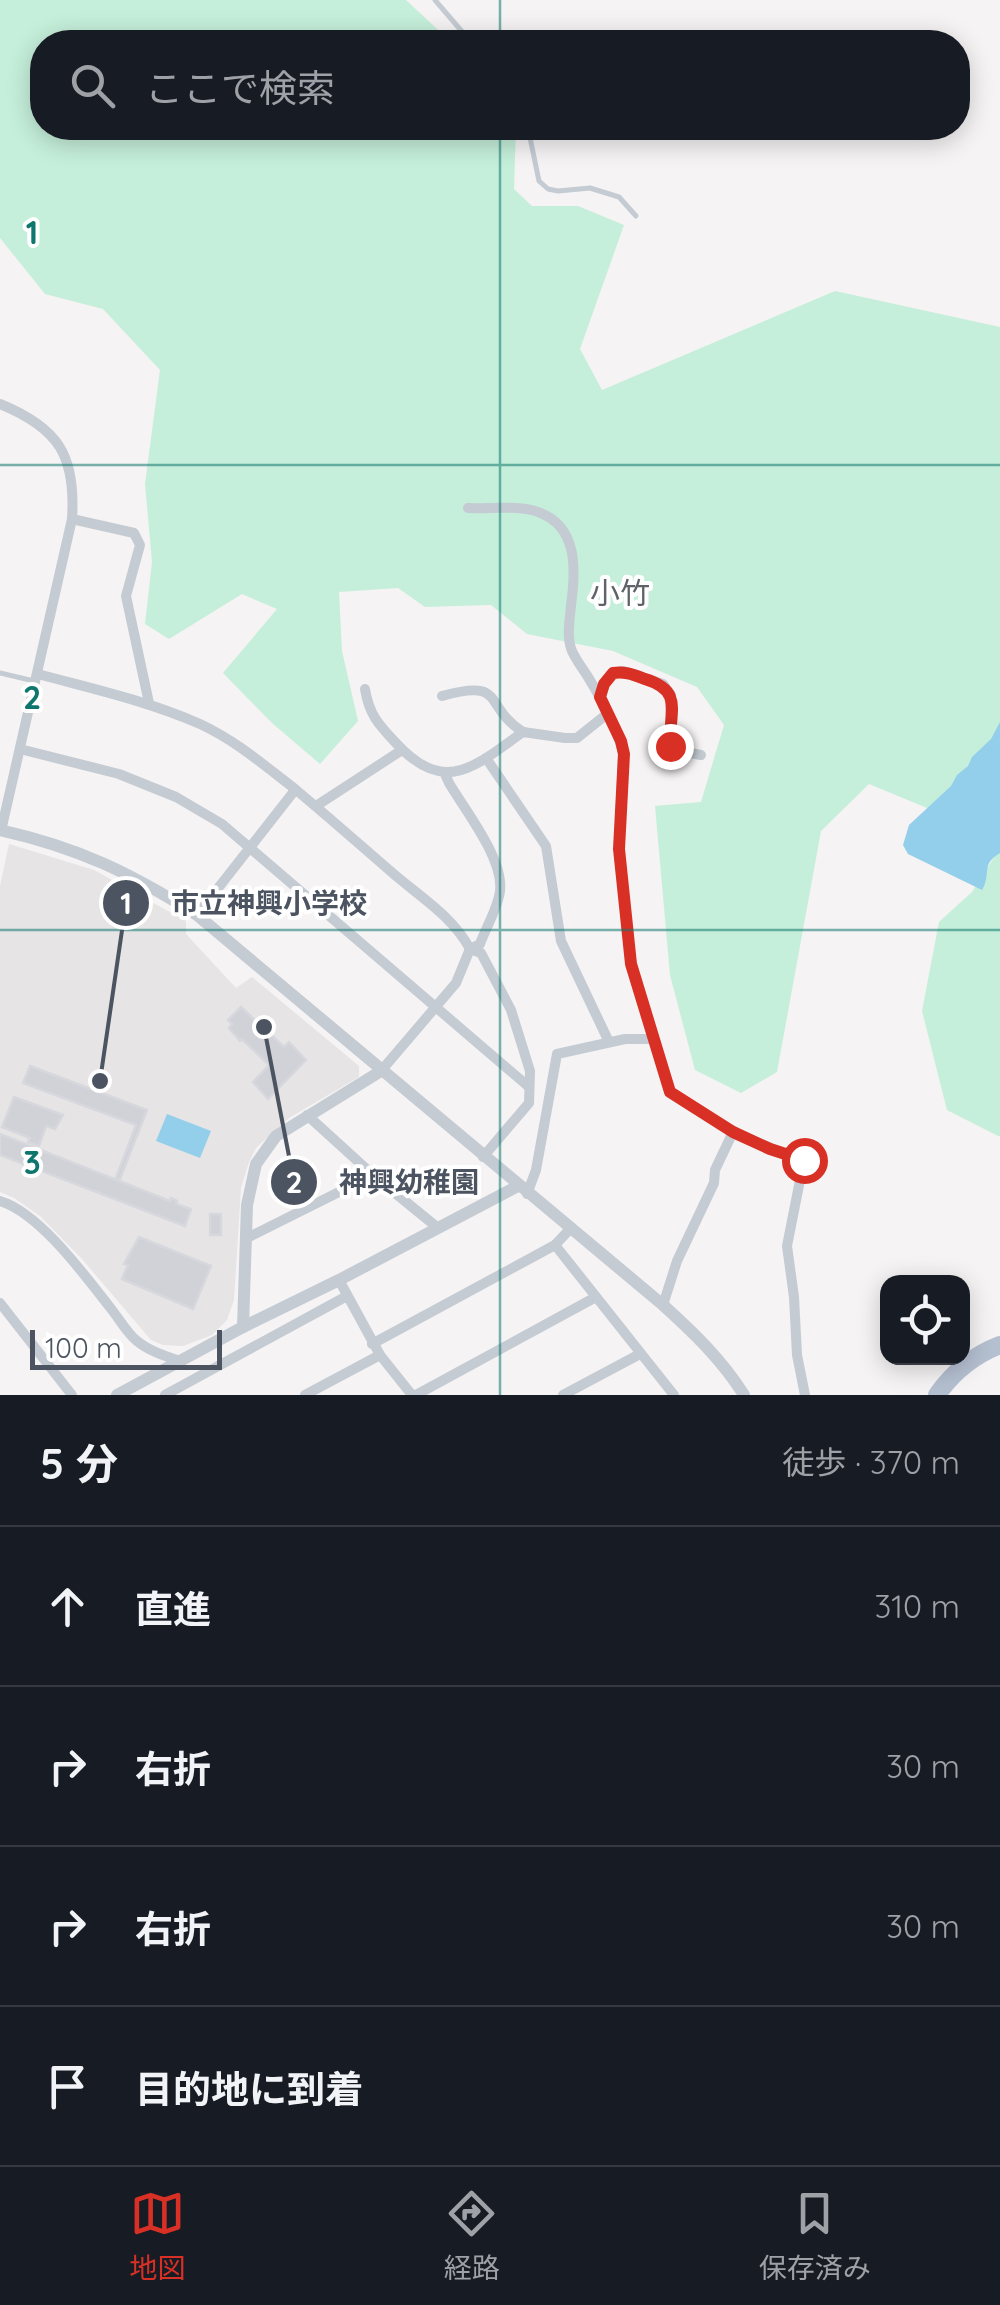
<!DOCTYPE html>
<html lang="ja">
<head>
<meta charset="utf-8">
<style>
	body { margin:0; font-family:Quicksand,"Noto Sans JP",sans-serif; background:#20242c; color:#f1f3f6 }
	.controls { position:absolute; right:30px; bottom:30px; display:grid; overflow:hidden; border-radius:20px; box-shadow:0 5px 25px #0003 }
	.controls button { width:90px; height:90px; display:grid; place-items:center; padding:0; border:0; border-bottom:2px solid #363941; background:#171b24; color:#f1f3f6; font:50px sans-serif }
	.scale { position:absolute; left:30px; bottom:25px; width:192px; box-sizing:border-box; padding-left:10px; border:5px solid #4b5460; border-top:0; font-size:28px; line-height:35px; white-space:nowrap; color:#4b5460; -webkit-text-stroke:8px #fff; paint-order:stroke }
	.stop { position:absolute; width:30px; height:30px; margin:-22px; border:8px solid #d93025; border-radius:50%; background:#fff }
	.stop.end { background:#d93025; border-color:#fff; box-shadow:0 2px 10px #0008 }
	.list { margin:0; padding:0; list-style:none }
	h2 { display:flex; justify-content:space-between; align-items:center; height:130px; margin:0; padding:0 40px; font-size:42px }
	h2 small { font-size:32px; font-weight:400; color:#9ea1a6 }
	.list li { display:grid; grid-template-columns:65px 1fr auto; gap:30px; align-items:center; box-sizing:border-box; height:160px; padding:0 40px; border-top:2px solid #363941 }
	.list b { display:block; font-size:38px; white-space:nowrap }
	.list em { font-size:32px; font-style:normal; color:#9ea1a6 }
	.icon { flex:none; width:55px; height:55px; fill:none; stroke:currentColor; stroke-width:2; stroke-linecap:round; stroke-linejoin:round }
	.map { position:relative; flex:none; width:1000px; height:1395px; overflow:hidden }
	.search { position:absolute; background:#171b24; box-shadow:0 5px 25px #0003; left:30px; right:30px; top:30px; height:110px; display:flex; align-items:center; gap:25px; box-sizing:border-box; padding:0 35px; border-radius:40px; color:#9ea1a6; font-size:38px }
	.sheet { height:770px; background:#171b24 }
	nav { display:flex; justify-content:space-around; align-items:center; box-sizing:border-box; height:140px; border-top:2px solid #363941; background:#171b24; font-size:28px; color:#9ea1a6 }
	nav a { display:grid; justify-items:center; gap:5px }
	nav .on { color:#d93025 }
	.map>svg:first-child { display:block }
</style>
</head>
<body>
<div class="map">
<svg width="1000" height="1395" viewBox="0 0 1000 1395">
	<rect width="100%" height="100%" fill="#f5f3f3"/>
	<path fill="#e6e4e5" d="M9,844L94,870L186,921V934L236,988L252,977L359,1066V1077L289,1118L256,1148L249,1162L241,1188L234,1300L227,1320L212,1335L183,1346L163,1345L151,1340L82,1259L40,1216L14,1198L0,1192V886Z"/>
	<g fill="#c5efda">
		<path d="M0,0H406L451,42H42V128H516L514,189L532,206H578L624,225L580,349L602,390L835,291L1000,327V741L932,810L869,784L821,831L777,1072L741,1093L695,1070L670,975L655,806L701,802L724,725L697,687L613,651L527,634L491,605L425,607L398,588L339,592L342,651L358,721L320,764L272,723L223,673L277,609L242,594L169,639L145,624L152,562L145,484L160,370L103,309L45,294L0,238Z"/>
		<path d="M1000,848V1136H998L947,1110L922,1011L939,922L972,892Z"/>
	</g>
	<g fill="#93cfea">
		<path d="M1000,722V853C980,865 992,873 982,890L908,854L903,845L909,825L951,786L957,775L968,766L972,757L991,739Z"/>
		<path d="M167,1114L211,1131L200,1158L156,1141Z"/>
	</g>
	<g fill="#d0d2d7" stroke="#d7d8de" stroke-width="2.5">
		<path d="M241,1007L284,1047L289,1042L306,1060L268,1099L253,1082L269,1065L242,1039L240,1041L229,1028L232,1024L228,1020Z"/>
		<path d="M30,1066L147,1110L120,1179L116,1178L136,1125L23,1083Z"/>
		<path d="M14,1097L63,1115L55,1129L46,1126L39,1146L28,1142L30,1138L2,1127Z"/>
		<path d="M0,1134L170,1201L171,1198L177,1201L176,1204L191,1209L185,1226L0,1155Z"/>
		<rect x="210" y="1214" width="11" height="21"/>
		<path d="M139,1237L211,1266L193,1309L122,1279L128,1265L124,1264Z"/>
	</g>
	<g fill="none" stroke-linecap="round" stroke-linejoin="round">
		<g stroke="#c4cbd3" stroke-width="5">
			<path d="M435,0L471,42"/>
			<path d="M528,128L539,181L548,189L558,191L590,188L619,197L636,216"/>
			<path d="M0,673L34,681"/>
		</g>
		<g stroke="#c4cbd3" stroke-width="10">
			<path d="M0,404C59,428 76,456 72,519L1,831"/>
			<path d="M468,508C487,509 521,505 538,512C578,526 576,569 571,605C570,619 566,637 572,651C576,660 583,669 588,677C602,700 618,728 623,754L619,849L631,964L670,1092C712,1122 755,1145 804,1160L787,1246L794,1297L797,1355L805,1395"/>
			<path d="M72,519L134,533L140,545L126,596L149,703"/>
			<path d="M38,674C93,689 148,701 200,724C235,740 265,766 295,789C326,815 357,842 388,869C417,895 452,915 470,949L481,953L511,1010L530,1071L529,1103L483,1157"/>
			<path d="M365,689C369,714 378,724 395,742C445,797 475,766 523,732L565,738H577L607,714"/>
			<path d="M442,696C507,678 482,706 523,732"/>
			<path d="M600,697L604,684L613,673L623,671L663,684L671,695L670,746L680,751L701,755"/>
			<path d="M20,749L119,774L176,797L222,824L529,1087"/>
			<path d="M486,758L546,846L561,941L609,1042"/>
			<path d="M316,806L402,750"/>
			<path d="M197,915L295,790"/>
			<path d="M381,1071L456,983L470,949L480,944C486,927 498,908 500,891C504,859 465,810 449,783L445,774"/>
			<path d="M307,1115L373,1175L438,1228"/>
			<path d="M527,1194L536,1170L557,1054L625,1039H652"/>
			<path d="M0,1201C40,1213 86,1277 112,1310C120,1320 127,1333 137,1341C149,1351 165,1356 180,1361"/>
			<path d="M245,1239L373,1175"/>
			<path d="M555,1245L674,1395"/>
			<path d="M339,1280L380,1355L412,1395"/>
			<path d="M0,1303L72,1395"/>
			<path d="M663,1305L677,1261L714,1183L715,1170L733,1132"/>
			<path d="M372,1344L555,1245L570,1229"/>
			<path d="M165,1395L347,1296"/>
			<path d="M305,1395L380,1355"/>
			<path d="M416,1395L596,1297"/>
			<path d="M563,1395L640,1354"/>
		</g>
		<g stroke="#c4cbd3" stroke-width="12">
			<path d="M0,830C77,847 131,873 197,915L663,1305C694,1333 722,1360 744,1395"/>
			<path d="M243,1327L247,1205L256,1164L276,1136L381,1071"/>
			<path d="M117,1395L243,1327L339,1280L518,1186"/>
		</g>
		<path stroke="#b4bfd0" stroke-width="18" d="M937,1395C953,1372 974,1355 1000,1345"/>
	</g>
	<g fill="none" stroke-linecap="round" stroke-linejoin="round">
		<path stroke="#d93025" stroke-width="12" d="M670,746C669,711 684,691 645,679C634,675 625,671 613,673L604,684L600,697L621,741L624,754L619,849L631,964L670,1092L733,1132L770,1149L804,1160"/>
	</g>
	<path fill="none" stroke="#0f766e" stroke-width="2.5" stroke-opacity="0.55" d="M500,0V42M500,128V1395M0,465H1000M0,930H1000"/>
	<g text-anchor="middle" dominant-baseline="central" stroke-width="8" stroke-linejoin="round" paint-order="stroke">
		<g font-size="30" fill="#5f6268" stroke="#fff">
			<text x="620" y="593">小竹</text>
		</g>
	</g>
	<g font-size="32" text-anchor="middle" font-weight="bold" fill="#0f766e" stroke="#fff" stroke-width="8" stroke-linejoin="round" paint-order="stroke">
		<text x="32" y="244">1</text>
		<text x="32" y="709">2</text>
		<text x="32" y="1174">3</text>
	</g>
	<path fill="none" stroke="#4b5460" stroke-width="4" d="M100 1081L126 903M264 1027L294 1182"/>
	<g fill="#4b5460" stroke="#fff" stroke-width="4">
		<circle cx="100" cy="1081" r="10"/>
		<circle cx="264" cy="1027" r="10"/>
		<circle cx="126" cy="903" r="25"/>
		<circle cx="294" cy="1182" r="25"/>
	</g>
	<g font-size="30" text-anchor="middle" font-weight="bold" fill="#fff">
		<text x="126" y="914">1</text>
		<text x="294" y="1193">2</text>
	</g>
	<g font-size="28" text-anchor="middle" font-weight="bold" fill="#4b5460" stroke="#fff" stroke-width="8" stroke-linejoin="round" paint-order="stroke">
		<text x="269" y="913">市立神興小学校</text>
		<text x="409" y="1192">神興幼稚園</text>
	</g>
</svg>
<div class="controls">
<button><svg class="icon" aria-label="locate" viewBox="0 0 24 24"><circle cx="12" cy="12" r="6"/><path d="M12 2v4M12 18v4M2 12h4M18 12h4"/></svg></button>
</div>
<div class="scale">100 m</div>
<div class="stop" style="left:804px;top:1160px"></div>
<div class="stop end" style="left:670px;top:746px"></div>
<div class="search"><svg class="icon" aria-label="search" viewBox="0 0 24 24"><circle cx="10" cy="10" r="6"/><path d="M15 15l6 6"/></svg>ここで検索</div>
</div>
<section class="sheet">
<h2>5 分<small>徒歩 · 370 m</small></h2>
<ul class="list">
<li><svg class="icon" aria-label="ahead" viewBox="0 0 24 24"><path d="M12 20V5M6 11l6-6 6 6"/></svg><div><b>直進</b></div><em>310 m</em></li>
<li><svg class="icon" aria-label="right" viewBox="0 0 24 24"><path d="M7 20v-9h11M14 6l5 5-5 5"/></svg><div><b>右折</b></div><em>30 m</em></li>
<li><svg class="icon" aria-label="right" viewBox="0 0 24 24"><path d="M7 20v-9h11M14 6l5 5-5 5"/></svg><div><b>右折</b></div><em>30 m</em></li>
<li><svg class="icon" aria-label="arrive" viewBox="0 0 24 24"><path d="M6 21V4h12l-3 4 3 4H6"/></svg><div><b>目的地に到着</b></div></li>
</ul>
</section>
<nav>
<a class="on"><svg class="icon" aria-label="map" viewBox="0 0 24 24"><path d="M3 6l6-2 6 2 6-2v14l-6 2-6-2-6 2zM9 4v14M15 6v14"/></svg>地図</a>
<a><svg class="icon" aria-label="directions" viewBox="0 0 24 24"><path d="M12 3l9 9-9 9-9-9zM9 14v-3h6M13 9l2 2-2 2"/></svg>経路</a>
<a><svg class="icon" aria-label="saved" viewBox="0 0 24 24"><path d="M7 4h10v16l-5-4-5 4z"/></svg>保存済み</a>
</nav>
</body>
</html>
